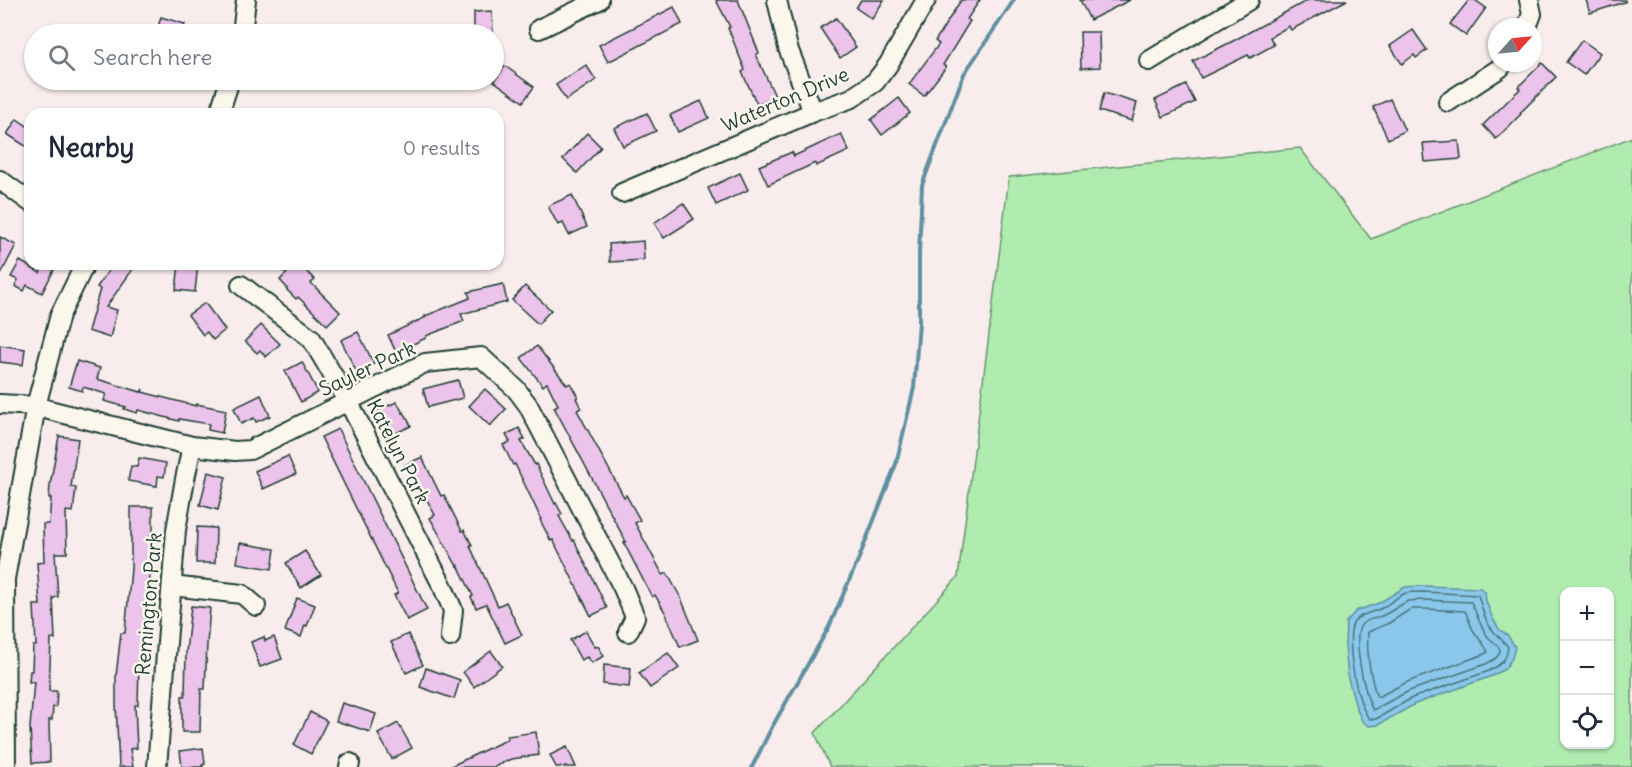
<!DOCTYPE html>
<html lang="en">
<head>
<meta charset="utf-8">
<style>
	body { margin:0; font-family:Delius,sans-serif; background:#f2f2f3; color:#1f2937 }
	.controls { position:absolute; right:18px; bottom:18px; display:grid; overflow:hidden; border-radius:12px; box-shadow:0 2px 4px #0004 }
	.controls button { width:54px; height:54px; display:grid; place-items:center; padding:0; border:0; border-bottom:2px solid #e0e1e3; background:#fff; color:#1f2937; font:30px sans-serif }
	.compass { position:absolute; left:1488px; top:18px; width:54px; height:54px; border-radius:50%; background:#fff; box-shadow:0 2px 4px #0004; rotate:63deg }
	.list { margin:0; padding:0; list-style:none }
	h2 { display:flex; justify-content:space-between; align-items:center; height:78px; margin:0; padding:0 24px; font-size:26px }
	h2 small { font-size:20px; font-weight:400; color:#747a83 }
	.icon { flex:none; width:33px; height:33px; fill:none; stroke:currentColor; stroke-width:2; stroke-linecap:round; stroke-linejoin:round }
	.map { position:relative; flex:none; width:1632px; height:767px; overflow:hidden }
	.search { position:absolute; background:#fff; box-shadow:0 2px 4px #0004; left:24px; top:24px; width:480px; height:66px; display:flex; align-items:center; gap:15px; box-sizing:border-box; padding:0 21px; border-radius:33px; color:#747a83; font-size:22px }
	.panel { position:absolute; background:#fff; box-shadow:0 2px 4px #0004; left:24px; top:108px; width:480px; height:162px; border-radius:18px }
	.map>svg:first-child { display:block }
</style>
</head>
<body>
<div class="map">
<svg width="1632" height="767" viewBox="0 0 1632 767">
	<rect width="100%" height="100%" fill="#f8edec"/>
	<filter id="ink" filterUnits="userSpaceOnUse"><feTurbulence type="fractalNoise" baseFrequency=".0167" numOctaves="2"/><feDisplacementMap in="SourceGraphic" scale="12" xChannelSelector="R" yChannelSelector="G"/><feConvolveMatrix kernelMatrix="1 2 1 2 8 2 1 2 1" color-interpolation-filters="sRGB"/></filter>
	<g filter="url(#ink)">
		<path fill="#b0ebb0" stroke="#689472" stroke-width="1.5" fill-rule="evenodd" d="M1632,137V767H830L815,733L958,577L1009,177L1300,148L1371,239ZM1564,592H1610V744H1564Z"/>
		<path fill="#89c8ea" stroke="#5f90a1" stroke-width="1.5" d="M1424,586L1480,588L1485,592L1486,601L1492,617L1499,629L1508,636L1515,647L1512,658L1505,669L1492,676L1415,704L1378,725L1369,726L1362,721L1356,707L1348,678L1345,645L1346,622L1356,611L1379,603L1405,587Z"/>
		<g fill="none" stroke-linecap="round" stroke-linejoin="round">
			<g stroke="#49757d" stroke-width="1.5">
				<path d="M1424,592L1478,595C1482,608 1485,622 1494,632C1499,638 1504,641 1508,647C1507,660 1500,665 1489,671L1412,698L1376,719H1370C1357,708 1344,636 1354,622C1361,613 1372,613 1382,608C1390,604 1397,596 1406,593C1411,592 1418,592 1424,592Z"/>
				<path d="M1408,601L1424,600L1471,602C1477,614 1480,626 1488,637C1491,641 1500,645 1500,651C1499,658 1491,661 1486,664L1409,691L1373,710C1365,698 1351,635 1362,624C1368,619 1377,618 1384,615C1392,611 1400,605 1408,601Z"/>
				<path d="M1411,609H1424L1465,611C1468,617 1470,624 1473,630C1478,638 1485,645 1488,652L1482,655L1407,682L1378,697L1376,695C1370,674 1366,654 1368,632L1389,623Z"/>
			</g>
			<path stroke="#5f90a1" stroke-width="4" d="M752,767L772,727L829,627L859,558L896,464L914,388L919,322V254L922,185L964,74L1014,0"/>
		</g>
		<g fill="#ecc3eb" stroke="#1f3d34" stroke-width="1.5">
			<path d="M716,0H738L759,53L756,55L775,96L757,104L742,72L745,70L728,28L730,27Z"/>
			<path d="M861,0H884L872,19L856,8Z"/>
			<path d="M961,0H980L967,19L970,21L943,65L946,67L924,96L909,84L939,44L935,41Z"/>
			<path d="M1080,0H1130L1090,20Z"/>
			<path d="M1308,0H1347L1291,30L1289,26L1270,37L1274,45L1250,58L1248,55L1201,78L1193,61L1233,41Z"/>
			<path d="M1469,0H1475L1486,8L1466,36L1450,24Z"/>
			<path d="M1586,0H1625V2L1590,13Z"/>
			<path d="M674,7L682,24L608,62L599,45Z"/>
			<path d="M492,11L493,34H474V12Z"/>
			<path d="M161,17L185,24L182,34H156Z"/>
			<path d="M836,18L856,47L840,58L820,28Z"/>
			<path d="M1413,30L1427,50L1416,58L1414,55L1402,64L1390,46Z"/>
			<path d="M1080,32H1099L1100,67L1081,68Z"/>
			<path d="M1582,40L1600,53L1584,75L1566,62Z"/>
			<path d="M1542,63L1556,77L1520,113L1521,114L1496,139L1483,125L1520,89L1518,87Z"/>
			<path d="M586,65L596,80L566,100L556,85Z"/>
			<path d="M505,66L534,87L523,102L494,81Z"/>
			<path d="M1186,85L1195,102L1163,117L1155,100Z"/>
			<path d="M1104,93L1137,103L1132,121L1099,111Z"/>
			<path d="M899,98L910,113L882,135L871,120Z"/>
			<path d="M1390,99L1405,131L1388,139L1373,107Z"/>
			<path d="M701,101L709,118L678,132L670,115Z"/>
			<path d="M647,113L656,131L623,146L614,128Z"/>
			<path d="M17,119L30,128V149L7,134Z"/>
			<path d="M587,133L601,147L577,173L563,159Z"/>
			<path d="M841,134L849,151L816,166L815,163L768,185L759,166L792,152L794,156Z"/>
			<path d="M1459,141L1461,159L1425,162L1423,143Z"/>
			<path d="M740,173L748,190L716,205L708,188Z"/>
			<path d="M572,195L587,227L569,235L563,223L558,225L548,206Z"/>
			<path d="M683,203L694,219L664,238L654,223Z"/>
			<path d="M0,237L16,245L0,276Z"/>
			<path d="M643,241L644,260L610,262L609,244Z"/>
			<path d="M20,261L40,273L45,264H57L42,293L27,285L24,291L15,286L18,280L11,277Z"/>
			<path d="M113,264H126L133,269L106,307L117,310L110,338L88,331L100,289L97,287Z"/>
			<path d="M179,264H198L195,292L176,290Z"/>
			<path d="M270,264H299L315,280L311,283L340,312L327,325L298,297L296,299L286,289L287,288L280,280L287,273Z"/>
			<path d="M503,284L507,302L461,314L464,321L426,336V338L396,352L388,335L426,317L425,316L470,298L468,292Z"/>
			<path d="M525,286L551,310L538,324L512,300Z"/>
			<path d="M205,303L225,330L213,340L207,332L203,335L188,315Z"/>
			<path d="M261,325L280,344L266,357L260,350L257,353L245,341Z"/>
			<path d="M358,332L374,364L357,373L341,340Z"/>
			<path d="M0,345L25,349L23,365L0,362Z"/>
			<path d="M537,346L567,385L570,383L578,397L576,398L581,408L577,410L624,497L626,495L640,520L635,523L663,575L667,573L681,598L698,640L680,647L665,612L655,595L652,597L624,543L626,542L554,407L558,405L547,383L543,386L521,358Z"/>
			<path d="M77,361L100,368L97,379L141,392L143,389L142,392L196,406V404L226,410L222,433L208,430L209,424L179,419V421L138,410L137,413L124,409L126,407L104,401L106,394L83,387L82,391L69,387Z"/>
			<path d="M302,362L318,392L301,402L285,371Z"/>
			<path d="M458,380L463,398L428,407L423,389Z"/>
			<path d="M485,389L506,409L490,426L469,406Z"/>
			<path d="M261,395L270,416L256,422L254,418L241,424L234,408Z"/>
			<path d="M397,402L403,413L404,412L411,426L390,436L378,410Z"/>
			<path d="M519,428L525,439L521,441L535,465L536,464L555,504L556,503L562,514L559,516L573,541L574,540L607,608L591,616L553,540L551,541L540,520L541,519L515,464L513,465L503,445L510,442L506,435Z"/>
			<path d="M338,429L427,610L407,620L394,595L398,593L321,437Z"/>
			<path d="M59,436L78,439L71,487L76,488L73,512L66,511L67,553H55L58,597L53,598L55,639H51L49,691H57L56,707H53L52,720H49L50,762L32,763L30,727L34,682H29L30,671H32L33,646H36L34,605H40L37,563L44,562L43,524H49L51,498H49L50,485Z"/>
			<path d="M288,456L296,474L263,489L255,471Z"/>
			<path d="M422,457L441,496L444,495L462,531L464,530L472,545L470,546L498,606L506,602L522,635L505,643L486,604L476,608L471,597L473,596L458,565L457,566L430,518L435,515L424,494L420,496L405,465Z"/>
			<path d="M139,458L166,463L164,477L158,476L157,486L128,481L131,466L137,467Z"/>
			<path d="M208,472L226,477L218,510L200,505Z"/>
			<path d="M131,507H153V535H150V576L142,662H139L138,705H135L137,748L130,749L133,767H119L116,704V676L121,633H125L131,569Z"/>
			<path d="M197,527L216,528L215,563H196Z"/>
			<path d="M240,543L275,549L272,569L237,563Z"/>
			<path d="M305,551L321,575L301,588L286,563Z"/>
			<path d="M297,598L315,605L307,626L305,625L301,637L285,631Z"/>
			<path d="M191,606L210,608L207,644L205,689H201L200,732H182V696H185L186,652Z"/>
			<path d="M586,631L595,647L598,646L604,656L591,663L587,657L581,660L570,640Z"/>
			<path d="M408,634L423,665L406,673L391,642Z"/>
			<path d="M264,637L265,641L274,637L282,659L260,667L251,642Z"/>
			<path d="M491,651L502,666L474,687L463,672Z"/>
			<path d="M668,653L679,668L650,688L639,673Z"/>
			<path d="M604,665L631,668L629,687L603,684Z"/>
			<path d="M426,668L460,680L454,699L420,687Z"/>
			<path d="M342,703L376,714L370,732L336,721Z"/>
			<path d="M310,712L327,721L311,754L294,745Z"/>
			<path d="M398,723L412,748L392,759L378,734Z"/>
			<path d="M536,732L539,755L511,759L494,767H449L508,739L507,736Z"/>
			<path d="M567,747L576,767H556L550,755Z"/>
			<path d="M203,748L205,764L202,765L203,767H182L180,751Z"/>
		</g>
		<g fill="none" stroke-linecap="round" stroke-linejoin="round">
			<defs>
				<g id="minor">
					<path d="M777,0L788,48L813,112"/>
					<path d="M1527,27L1532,14L1529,0"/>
					<path d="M539,29L599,0"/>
					<path d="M242,34L246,0"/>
					<path d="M1149,61L1249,0"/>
					<path d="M1448,102L1500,68L1504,63"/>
					<path d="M219,114L230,80"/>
					<path d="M0,180L30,202"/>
					<path d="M622,193L813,112L852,98L875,82L888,65L926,0"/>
					<path d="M241,285L311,338L348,401L442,585L453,610L450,637"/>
					<path d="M0,404L36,406L49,410L192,446L235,451L250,450L425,363L481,357L516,389L528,405L623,588L635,617L628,632"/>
					<path d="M172,586L242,594L256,606"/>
					<path d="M6,767L5,579L36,406L60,315L85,264"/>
					<path d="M157,767L176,530L185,479L192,446"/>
					<path d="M349,767L350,763"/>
				</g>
			</defs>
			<use href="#minor" stroke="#1f3d34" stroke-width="22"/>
			<use href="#minor" stroke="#fbf7ec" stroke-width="18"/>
		</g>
	</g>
	<g text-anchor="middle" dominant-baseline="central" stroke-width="5" stroke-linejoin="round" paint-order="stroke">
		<g font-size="20" fill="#1f3d34" stroke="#fbf7ec">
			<text transform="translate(785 99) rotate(-23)">Waterton Drive</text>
			<text transform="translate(367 368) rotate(-25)">Sayler Park</text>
			<text transform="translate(399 451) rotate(63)">Katelyn Park</text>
			<text transform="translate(148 604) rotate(-85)">Remington Park</text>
		</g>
	</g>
</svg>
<div class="controls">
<button>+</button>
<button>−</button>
<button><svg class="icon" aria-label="locate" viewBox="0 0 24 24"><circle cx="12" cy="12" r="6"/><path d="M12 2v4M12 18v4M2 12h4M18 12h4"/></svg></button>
</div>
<svg class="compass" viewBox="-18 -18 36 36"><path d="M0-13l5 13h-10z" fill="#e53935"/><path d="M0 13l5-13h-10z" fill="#747a83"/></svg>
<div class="search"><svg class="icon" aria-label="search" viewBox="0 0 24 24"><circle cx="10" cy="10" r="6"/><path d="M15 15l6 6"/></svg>Search here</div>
<section class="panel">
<h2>Nearby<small>0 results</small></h2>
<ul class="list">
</ul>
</section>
</div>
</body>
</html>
